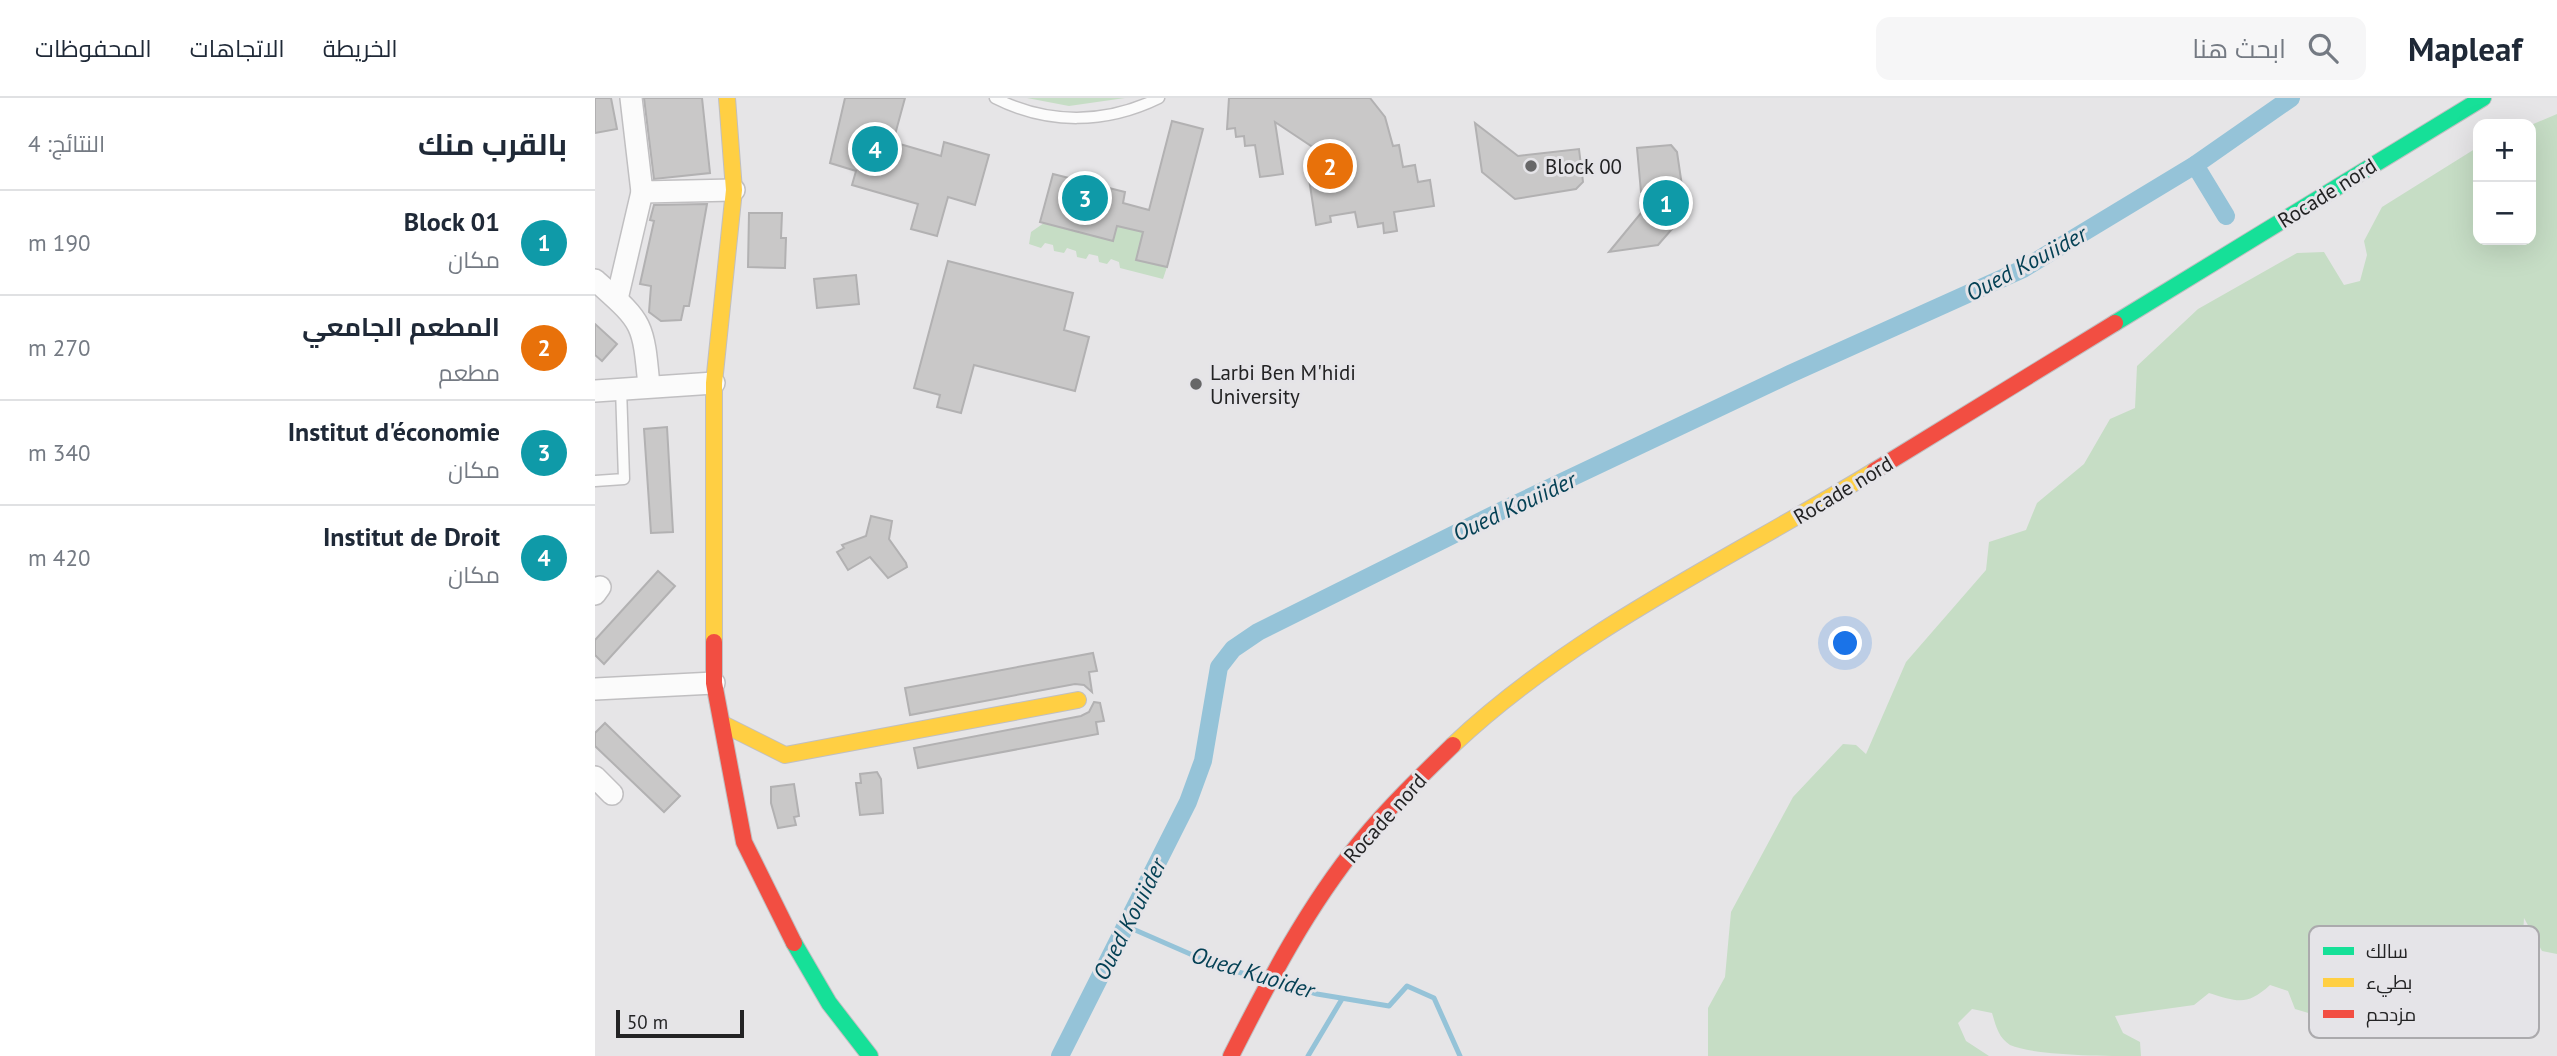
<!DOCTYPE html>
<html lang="ar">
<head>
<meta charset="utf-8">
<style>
	body { margin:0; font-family:"PT Sans",Cairo,sans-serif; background:#f6f6f7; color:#1f2937; direction:rtl }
	.controls { position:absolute; right:21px; top:21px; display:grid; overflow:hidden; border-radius:14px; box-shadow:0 7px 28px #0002 }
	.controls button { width:63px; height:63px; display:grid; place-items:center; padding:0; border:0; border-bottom:2px solid #e0e1e3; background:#fff; color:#1f2937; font:35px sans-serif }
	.scale { position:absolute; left:21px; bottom:18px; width:128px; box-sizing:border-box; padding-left:7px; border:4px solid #232324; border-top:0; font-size:19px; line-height:24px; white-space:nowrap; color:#232324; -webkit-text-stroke:5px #e5e4e8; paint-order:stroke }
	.you { position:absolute; left:1251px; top:546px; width:24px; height:24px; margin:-18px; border:5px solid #fff; border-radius:50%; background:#1a73e8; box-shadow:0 0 0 10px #1a73e833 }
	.badge { display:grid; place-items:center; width:46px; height:46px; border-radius:50%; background:#676768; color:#fff; font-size:23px; font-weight:700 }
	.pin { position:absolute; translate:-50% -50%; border:4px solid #fff; box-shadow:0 2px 7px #0006 }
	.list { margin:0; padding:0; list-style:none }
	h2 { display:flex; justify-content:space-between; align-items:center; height:91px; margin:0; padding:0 28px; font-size:30px }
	h2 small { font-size:23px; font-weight:400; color:#747a83 }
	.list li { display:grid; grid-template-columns:46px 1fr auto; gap:21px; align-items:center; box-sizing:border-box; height:105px; padding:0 28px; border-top:2px solid #e0e1e3 }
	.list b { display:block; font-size:26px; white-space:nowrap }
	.list p { margin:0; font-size:23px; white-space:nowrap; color:#747a83 }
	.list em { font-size:23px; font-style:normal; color:#747a83 }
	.icon { flex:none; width:38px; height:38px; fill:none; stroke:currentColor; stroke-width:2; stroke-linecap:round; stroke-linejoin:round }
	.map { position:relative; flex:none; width:1962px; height:958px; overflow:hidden; direction:ltr }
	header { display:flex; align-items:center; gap:42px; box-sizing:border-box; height:98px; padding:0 35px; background:#fff; border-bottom:2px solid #e0e1e3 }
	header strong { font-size:33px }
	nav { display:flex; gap:38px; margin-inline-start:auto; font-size:24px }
	.search { width:490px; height:63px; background:#f6f6f7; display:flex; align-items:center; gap:18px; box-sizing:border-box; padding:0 24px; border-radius:14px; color:#747a83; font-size:26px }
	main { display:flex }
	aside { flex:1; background:#fff }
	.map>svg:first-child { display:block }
</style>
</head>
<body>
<header>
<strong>Mapleaf</strong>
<div class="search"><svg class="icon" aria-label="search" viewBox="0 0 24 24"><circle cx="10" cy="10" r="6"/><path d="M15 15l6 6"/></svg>ابحث هنا</div>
<nav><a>الخريطة</a><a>الاتجاهات</a><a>المحفوظات</a></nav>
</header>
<main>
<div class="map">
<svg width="1962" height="958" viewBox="0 0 1962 958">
	<rect width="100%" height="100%" fill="#e6e5e7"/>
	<g fill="#c6ddc5">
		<path d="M432,0H530L474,8Z"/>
		<path d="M1962,16V856L1947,853L1929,820L1928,837L1911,849L1896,843L1882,855L1842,853L1785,835V855L1766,857L1757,840L1733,870L1737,907L1720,917L1700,911L1693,893L1675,887C1652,908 1643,904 1614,895L1599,907L1520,918L1528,935L1545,944L1546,958C1515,958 1440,958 1415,947C1403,939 1401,928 1397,915L1377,911L1363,925L1371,943L1394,958H1113V910L1130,879L1136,814L1198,699L1248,646L1261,647L1271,656L1311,564L1391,472L1394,444L1431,432L1442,405L1489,366L1515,321L1540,310L1542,268L1603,211L1702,155L1729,154L1749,187L1765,183L1772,157L1769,143L1787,109L1883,49V142H1936V27Z"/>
		<path d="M449,125L518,143L522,128L548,134L541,162L572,169L568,181L525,170L524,164L516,161L512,166L504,164L503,158L494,156L491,161L482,159L481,153L472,150L469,155L459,153L458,147L450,145L446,150L434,146L436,134Z"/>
	</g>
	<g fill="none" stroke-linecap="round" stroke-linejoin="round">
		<g stroke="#95c3d8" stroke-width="5">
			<path d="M531,828L625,869L665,880"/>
			<path d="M681,884L722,896L794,908L812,888L839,900L865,958"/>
			<path d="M713,958L747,901"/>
		</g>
		<g stroke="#95c3d8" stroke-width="18">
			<path d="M1600,67L1631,118"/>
			<path d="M465,958L593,704L608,663L624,569L638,551L663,534L908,412L1195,276L1428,171L1600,67L1696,0"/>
		</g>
	</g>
	<g fill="#c9c8c8" stroke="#b2b1b2" stroke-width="2">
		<path d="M0,0H16L22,31L0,35Z"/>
		<path d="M49,0H107L115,75L59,81Z"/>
		<path d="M250,0H310L298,44L346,58L349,44L394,57L380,107L353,99L342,138L316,131L323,106L257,87L261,73L235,65Z"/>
		<path d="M634,0H775L790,19L798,48L804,47L808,69L820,67L823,84L835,82L839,108L799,114L802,133L789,135L788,125L763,129L760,114L735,118L736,124L721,127L711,61L731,58L680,24L688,76L665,79L660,47L650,48L649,38L641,39L640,30L632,31Z"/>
		<path d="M577,23L608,31L572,169L541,162L548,134L522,128L518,143L445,124L458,76L530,94L528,105L554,112Z"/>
		<path d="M880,25L923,58L984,51L988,84L981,91L920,101L887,74Z"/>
		<path d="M1076,47L1082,54L1091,115L1063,147L1014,154L1065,92L1046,94L1042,50Z"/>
		<path d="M112,106L94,208H89L86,222L66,223L54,214L56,188L45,186L59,123L55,122L59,107Z"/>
		<path d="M154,115H187L186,140H191L190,170L153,169Z"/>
		<path d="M353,163L478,195L469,232L494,239L480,293L379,267L366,315L342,309L345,297L319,290Z"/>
		<path d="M261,177L264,206L222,210L219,181Z"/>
		<path d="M0,226L22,246L7,263L0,257Z"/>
		<path d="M72,329L78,434L56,435L49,331Z"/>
		<path d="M276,418L297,423L294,441L311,465L312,469L293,480L275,459L253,472L242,454L249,450L247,447L271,438Z"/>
		<path d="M63,473L80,488L9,566L0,557V542Z"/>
		<path d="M498,555L502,573L494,574L497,594L489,587L480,586L315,617L310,590Z"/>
		<path d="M499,604L505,605L509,623L501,624L503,636L323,670L319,650L486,618L494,614Z"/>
		<path d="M10,625L85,698L69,714L0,648V635Z"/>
		<path d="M282,674L286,681L288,715L265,717L261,685H266L265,676Z"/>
		<path d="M199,686L204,718L199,719L201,727L183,730L176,705V689Z"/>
	</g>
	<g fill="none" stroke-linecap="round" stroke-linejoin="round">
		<defs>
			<g id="lane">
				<path d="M400,0C453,27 511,26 564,0"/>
				<path d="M0,383L29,381L26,290"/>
			</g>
			<g id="street">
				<path d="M36,0L47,94L139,92"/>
				<path d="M0,182C48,225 48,223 54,288"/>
				<path d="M22,201L47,94"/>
				<path d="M0,293L119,285"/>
				<path d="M0,496L5,489"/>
				<path d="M0,591L119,585"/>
				<path d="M0,679L17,696"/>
			</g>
			<g id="fast">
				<path d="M1520,225L1888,0"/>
				<path d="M199,845L234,905L275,958"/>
			</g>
			<g id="slow">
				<path d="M119,544V285L139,92L132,0"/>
				<path d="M130,627L190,657L483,602"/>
				<path d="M858,647C980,532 1137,460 1279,373"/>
			</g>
			<g id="jam">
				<path d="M1279,373L1520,225"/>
				<path d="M119,544V585L149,744L199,845"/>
				<path d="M636,958C674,883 712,809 766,743C794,709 826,678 858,647"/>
			</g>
		</defs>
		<use href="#lane" stroke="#c0bfc1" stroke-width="13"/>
		<use href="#street" stroke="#c0bfc1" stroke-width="24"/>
		<use href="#fast" stroke="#c0bfc1" stroke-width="18"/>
		<use href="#slow" stroke="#c0bfc1" stroke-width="18"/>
		<use href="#jam" stroke="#c0bfc1" stroke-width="18"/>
		<use href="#lane" stroke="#fbfbfb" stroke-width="10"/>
		<use href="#street" stroke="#fbfbfb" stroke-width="21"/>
		<use href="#fast" stroke="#16e098" stroke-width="16"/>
		<use href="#slow" stroke="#ffcf43" stroke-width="16"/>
		<use href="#jam" stroke="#f24e42" stroke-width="16"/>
	</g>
	<g fill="#676768" stroke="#e5e4e8" stroke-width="2.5">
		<circle cx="936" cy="68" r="7"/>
		<circle cx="601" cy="286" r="7"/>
	</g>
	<g text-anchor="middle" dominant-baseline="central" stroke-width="6" stroke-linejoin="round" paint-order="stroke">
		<g font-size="21" fill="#232324" stroke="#e5e4e8" text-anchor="start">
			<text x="950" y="68">Block 00</text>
			<text x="615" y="274">Larbi Ben M'hidi<tspan x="615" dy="24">University</tspan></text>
		</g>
		<g font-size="21" fill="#232324" stroke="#e5e4e8">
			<text transform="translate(1732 95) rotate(-32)">Rocade nord</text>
			<text transform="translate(1248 392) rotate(-31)">Rocade nord</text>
			<text transform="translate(790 720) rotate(-48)">Rocade nord</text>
		</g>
		<g font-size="23" font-style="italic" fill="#054155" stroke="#e5e4e8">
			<text transform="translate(1431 165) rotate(-28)">Oued Kouiider</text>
			<text transform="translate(919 408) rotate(-25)">Oued Kouiider</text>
			<text transform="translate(534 821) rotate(-63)">Oued Kouiider</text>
			<text transform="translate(658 874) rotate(17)">Oued Kuoider</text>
		</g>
	</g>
	<rect x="1714" y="828" width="230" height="112" rx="10" fill="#e5e4e8" stroke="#abaaad" stroke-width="2"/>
	<rect x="1728" y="849" width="31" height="8" fill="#16e098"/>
	<rect x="1728" y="880" width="31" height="9" fill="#ffcf43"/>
	<rect x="1728" y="912" width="31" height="8" fill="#f24e42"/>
	<g font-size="19" fill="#232324">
		<text x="1771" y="860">سالك</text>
		<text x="1771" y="891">بطيء</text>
		<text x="1771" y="923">مزدحم</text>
	</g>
</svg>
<div class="controls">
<button>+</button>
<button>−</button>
</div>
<div class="scale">50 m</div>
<div class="you"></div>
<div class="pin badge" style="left:1071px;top:105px;background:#0f9aa8">1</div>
<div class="pin badge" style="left:735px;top:68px;background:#e8710a">2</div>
<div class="pin badge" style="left:490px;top:100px;background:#0f9aa8">3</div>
<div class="pin badge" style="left:280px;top:51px;background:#0f9aa8">4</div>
</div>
<aside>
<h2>بالقرب منك<small>النتائج: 4</small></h2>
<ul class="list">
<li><span class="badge" style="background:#0f9aa8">1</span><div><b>Block 01</b><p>مكان</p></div><em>190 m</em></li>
<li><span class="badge" style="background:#e8710a">2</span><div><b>المطعم الجامعي</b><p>مطعم</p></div><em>270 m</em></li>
<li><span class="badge" style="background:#0f9aa8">3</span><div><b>Institut d'économie</b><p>مكان</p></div><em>340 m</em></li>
<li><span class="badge" style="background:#0f9aa8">4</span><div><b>Institut de Droit</b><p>مكان</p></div><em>420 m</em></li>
</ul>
</aside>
</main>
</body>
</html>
